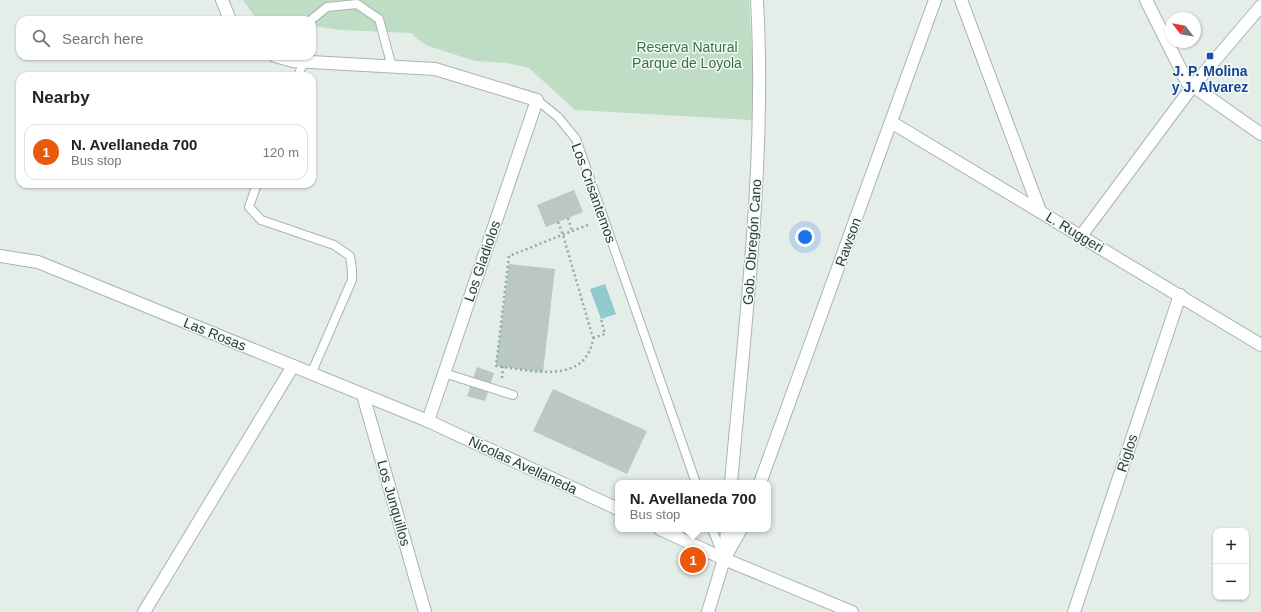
<!DOCTYPE html>
<html lang="en">
<head>
<meta charset="utf-8">
<style>
	body { margin:0; font-family:Helvetica,sans-serif; background:#f6f6f6; color:#222 }
	.controls { position:absolute; right:12px; bottom:12px; display:grid; overflow:hidden; border-radius:8px; box-shadow:0 1px 3px #0004 }
	.controls button { width:36px; height:36px; display:grid; place-items:center; padding:0; border:0; border-bottom:1px solid #e0e0e0; background:#fff; color:#222; font:20px sans-serif }
	.compass { position:absolute; left:1165px; top:12px; width:36px; height:36px; border-radius:50%; background:#fff; box-shadow:0 1px 3px #0004; rotate:301deg }
	.you { position:absolute; left:805px; top:237px; width:14px; height:14px; margin:-10px; border:3px solid #fff; border-radius:50%; background:#1a73e8; box-shadow:0 0 0 6px #1a73e833 }
	.badge { display:grid; place-items:center; width:26px; height:26px; border-radius:50%; background:#ea580c; color:#fff; font-size:13px; font-weight:700 }
	.pin { position:absolute; translate:-50% -50%; border:2px solid #fff; box-shadow:0 1px 4px #0006 }
	.popup { position:absolute; left:615px; top:480px; width:156px; height:52px; box-sizing:border-box; display:grid; place-content:center; border-radius:8px; background:#fff; filter:drop-shadow(0 1px 3px #0005); font-size:13px; white-space:nowrap; color:#767676 }
	.popup b { font-size:15px; color:#222 }
	.popup::after { content:''; position:absolute; left:50%; top:100%; margin-left:-8px; border:8px solid transparent; border-top-color:#fff }
	.list { margin:0; padding:0; list-style:none }
	h2 { display:flex; justify-content:space-between; align-items:center; height:52px; margin:0; padding:0 16px; font-size:17px }
	h2 small { font-size:13px; font-weight:400; color:#767676 }
	.list li { display:grid; grid-template-columns:26px 1fr auto; gap:12px; align-items:center; box-sizing:border-box; height:56px; margin:0 8px 8px; padding:0 8px; border:1px solid #e0e0e0; border-radius:12px }
	.list b { display:block; font-size:15px; white-space:nowrap }
	.list p { margin:0; font-size:13px; white-space:nowrap; color:#767676 }
	.list em { font-size:13px; font-style:normal; color:#767676 }
	.icon { flex:none; width:22px; height:22px; fill:none; stroke:currentColor; stroke-width:2; stroke-linecap:round; stroke-linejoin:round }
	.map { position:relative; flex:none; width:1261px; height:612px; overflow:hidden }
	.search { position:absolute; background:#fff; box-shadow:0 1px 3px #0004; left:16px; top:16px; width:300px; height:44px; display:flex; align-items:center; gap:10px; box-sizing:border-box; padding:0 14px; border-radius:12px; color:#767676; font-size:15px }
	.panel { position:absolute; background:#fff; box-shadow:0 1px 3px #0004; left:16px; top:72px; width:300px; height:116px; border-radius:12px }
	.map>svg:first-child { display:block }
</style>
</head>
<body>
<div class="map">
<svg width="1261" height="612" viewBox="0 0 1261 612">
	<rect width="100%" height="100%" fill="#e5ede9"/>
	<path fill="#bfddc4" d="M243,0H749L753,68L752,120L575,110L529,68L507,63L475,61L428,46L417,39L412,33L341,30L312,26V20H294L283,16L279,20H257Z"/>
	<path fill="#90cace" d="M605,284L616,314L601,319L590,289Z"/>
	<g fill="#bac8c1">
		<path d="M574,190L583,212L546,227L537,205Z"/>
		<path d="M509,264L555,269L543,372L496,366Z"/>
		<path d="M477,367L494,373L485,401L467,396Z"/>
		<path d="M553,389L647,431L627,474L533,431Z"/>
	</g>
	<g fill="none" stroke-linecap="round" stroke-linejoin="round">
		<defs>
			<g id="service">
				<path d="M311,20L327,7L357,4L379,19L392,67"/>
				<path d="M298,76L304,61"/>
				<path d="M537,100L558,117L576,139L696,483"/>
				<path d="M257,184L249,207L261,220L334,245L350,256L352,270V280L311,374"/>
				<path d="M444,373L513,395"/>
				<path d="M712,529L723,556"/>
			</g>
			<g id="minor">
				<path d="M222,0L230,20"/>
				<path d="M961,0L1040,211"/>
				<path d="M1146,0L1187,82L1261,134"/>
				<path d="M275,56L293,61L435,69L537,100L428,421"/>
				<path d="M891,122L1261,345"/>
				<path d="M1081,236L1192,87L1261,6"/>
				<path d="M0,256L38,262L428,421L618,509"/>
				<path d="M363,395L425,612"/>
				<path d="M731,483C745,322 766,161 757,0"/>
				<path d="M760,483L935,0"/>
				<path d="M660,529L724,559L852,612"/>
				<path d="M725,554L727,529"/>
				<path d="M144,612L293,366"/>
				<path d="M708,612L724,559L741,529"/>
				<path d="M1074,612L1180,295"/>
			</g>
		</defs>
		<use href="#service" stroke="#a8b5af" stroke-width="10"/>
		<use href="#minor" stroke="#a8b5af" stroke-width="14"/>
		<g stroke="#87af9f" stroke-width="2.5" stroke-dasharray="2 3" stroke-linecap="butt">
			<path d="M568,218L572,231"/>
			<path d="M558,222L563,235L593,338C587,386 529,370 496,366L509,256C535,246 561,235 588,225"/>
			<path d="M593,338L605,334L601,319"/>
			<path d="M502,378L503,367"/>
		</g>
		<use href="#service" stroke="#fff" stroke-width="8"/>
		<use href="#minor" stroke="#fff" stroke-width="12"/>
	</g>
	<rect fill="#1a4fb4" stroke="#f5faf7" stroke-width="1.5" x="1206" y="52" width="8" height="8" rx="2"/>
	<g text-anchor="middle" dominant-baseline="central" stroke-width="3" stroke-linejoin="round" paint-order="stroke">
		<g font-size="14" fill="#317345" stroke="#f5faf7">
			<text x="687" y="47">Reserva Natural<tspan x="687" dy="16">Parque de Loyola</tspan></text>
		</g>
		<g font-size="14" font-weight="bold" fill="#164399" stroke="#f5faf7">
			<text x="1210" y="71">J. P. Molina<tspan x="1210" dy="16">y J. Alvarez</tspan></text>
		</g>
		<g font-size="14" fill="#253e35" stroke="#f5faf7">
			<text transform="translate(594 193) rotate(70)">Los Crisantemos</text>
			<text transform="translate(1075 232) rotate(31)">L. Ruggeri</text>
			<text transform="translate(752 242) rotate(-86)">Gob. Obregón Cano</text>
			<text transform="translate(848 242) rotate(-70)">Rawson</text>
			<text transform="translate(482 261) rotate(-71)">Los Gladiolos</text>
			<text transform="translate(215 334) rotate(22)">Las Rosas</text>
			<text transform="translate(1127 453) rotate(-72)">Riglos</text>
			<text transform="translate(523 465) rotate(25)">Nicolas Avellaneda</text>
			<text transform="translate(394 503) rotate(74)">Los Junquillos</text>
		</g>
	</g>
</svg>
<div class="controls">
<button>+</button>
<button>−</button>
</div>
<svg class="compass" viewBox="-18 -18 36 36"><path d="M0-13l5 13h-10z" fill="#e53935"/><path d="M0 13l5-13h-10z" fill="#767676"/></svg>
<div class="you"></div>
<div class="pin badge" style="left:693px;top:560px">1</div>
<div class="popup"><b>N. Avellaneda 700</b>Bus stop</div>
<div class="search"><svg class="icon" aria-label="search" viewBox="0 0 24 24"><circle cx="10" cy="10" r="6"/><path d="M15 15l6 6"/></svg>Search here</div>
<section class="panel">
<h2>Nearby<small></small></h2>
<ul class="list">
<li><span class="badge">1</span><div><b>N. Avellaneda 700</b><p>Bus stop</p></div><em>120 m</em></li>
</ul>
</section>
</div>
</body>
</html>
